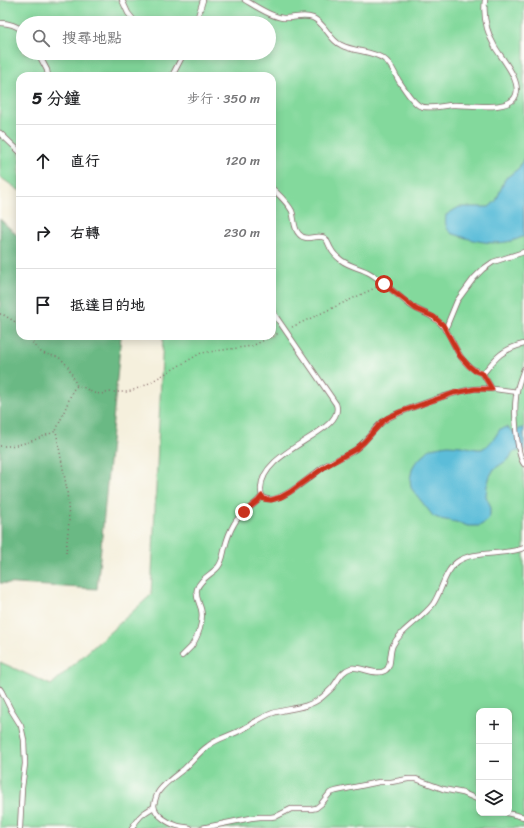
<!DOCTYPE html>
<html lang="zh-TW">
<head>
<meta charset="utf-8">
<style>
	body { margin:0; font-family:Sriracha,"LXGW WenKai TC",sans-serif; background:#f6f6f6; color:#202124 }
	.controls { position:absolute; right:12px; bottom:12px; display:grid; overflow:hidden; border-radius:8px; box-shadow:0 2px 10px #0003 }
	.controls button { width:36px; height:36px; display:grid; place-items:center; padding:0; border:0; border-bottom:1px solid #e0e0e0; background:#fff; color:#202124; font:20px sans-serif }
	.stop { position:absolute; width:12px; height:12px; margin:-9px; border:3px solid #c8321e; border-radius:50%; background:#fff }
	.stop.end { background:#c8321e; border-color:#fff; box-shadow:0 1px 4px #0008 }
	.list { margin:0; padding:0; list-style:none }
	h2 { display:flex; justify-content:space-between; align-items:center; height:52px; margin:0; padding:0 16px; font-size:17px }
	h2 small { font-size:13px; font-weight:400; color:#757577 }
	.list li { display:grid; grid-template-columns:26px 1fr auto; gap:12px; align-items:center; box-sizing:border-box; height:72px; padding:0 16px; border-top:1px solid #e0e0e0 }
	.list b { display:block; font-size:15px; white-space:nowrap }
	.list em { font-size:13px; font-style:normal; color:#757577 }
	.icon { flex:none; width:22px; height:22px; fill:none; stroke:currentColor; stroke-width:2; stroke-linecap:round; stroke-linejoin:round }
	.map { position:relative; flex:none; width:524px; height:828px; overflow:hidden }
	.search { position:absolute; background:#fff; box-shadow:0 2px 10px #0003; left:16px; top:16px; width:260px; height:44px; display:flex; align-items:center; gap:10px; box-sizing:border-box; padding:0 14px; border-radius:22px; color:#757577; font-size:15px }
	.panel { position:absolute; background:#fff; box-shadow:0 2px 10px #0003; left:16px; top:72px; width:260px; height:268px; border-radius:12px }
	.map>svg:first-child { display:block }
</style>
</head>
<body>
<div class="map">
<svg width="524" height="828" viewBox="0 0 524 828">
	<rect width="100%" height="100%" fill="#fdfcf7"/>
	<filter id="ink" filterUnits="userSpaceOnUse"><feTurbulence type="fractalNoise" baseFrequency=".025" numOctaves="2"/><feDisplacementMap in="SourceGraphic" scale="8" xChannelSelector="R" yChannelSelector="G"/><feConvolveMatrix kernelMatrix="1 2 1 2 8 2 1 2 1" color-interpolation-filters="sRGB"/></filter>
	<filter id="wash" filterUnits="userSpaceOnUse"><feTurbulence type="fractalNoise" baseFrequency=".012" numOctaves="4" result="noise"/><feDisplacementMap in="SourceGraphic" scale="16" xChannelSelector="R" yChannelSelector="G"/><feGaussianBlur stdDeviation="0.9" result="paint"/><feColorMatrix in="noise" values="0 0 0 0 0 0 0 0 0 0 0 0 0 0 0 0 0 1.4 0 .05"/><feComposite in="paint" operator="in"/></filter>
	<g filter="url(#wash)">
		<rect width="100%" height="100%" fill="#f5f0dd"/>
		<path fill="#83d99c" stroke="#667c64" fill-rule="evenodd" d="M0,0H524V828H0V662L51,685L151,595L163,336H272V76H20V191L0,177ZM23,23H269V53H23ZM479,711H509V813H479Z"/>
		<path fill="#6ab984" stroke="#5a6c58" d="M0,219L20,238V336H121L97,589L0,583Z"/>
		<g fill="#5bbdd9" stroke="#526e82">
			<path d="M524,157V236C504,247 480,243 460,236C457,235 453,234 451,233C445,228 445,222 446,215L459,207H489L496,201L505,179L519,168Z"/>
			<path d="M507,427L513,432L524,427V450L513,452L509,459L494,469L490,476L487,486L486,496L490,505V516L486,522L479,526H468L456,522L440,519L433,516L411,488L410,479L412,470L415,463L431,448L441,446L448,445L461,446L477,449H482L488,445L495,437L500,429Z"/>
		</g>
	</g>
	<g filter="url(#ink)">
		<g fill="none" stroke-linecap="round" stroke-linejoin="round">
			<defs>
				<g id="lane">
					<path d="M122,0L128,13L136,23"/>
					<path d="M245,0C255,6 271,17 283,18C293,19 303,14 313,18C326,24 329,40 341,45C354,52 371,50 384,59C392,64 394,73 399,81C403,87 407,93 411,98C414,101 417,105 420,106C429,110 444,105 453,105C468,104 510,113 516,95C521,80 502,59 495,47C487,33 483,16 485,0"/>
					<path d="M0,23C9,23 16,25 23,31"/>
					<path d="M196,23L203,0"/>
					<path d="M38,53L47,70L48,76"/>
					<path d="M172,76L184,53"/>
					<path d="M0,133L20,152"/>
					<path d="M272,188C279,195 287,202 292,211C295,219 293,228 299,234C307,243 317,233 325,238C328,241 329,246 331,249C333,253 337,257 341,260C350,267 362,268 371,274C385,283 397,295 410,305C417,310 426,313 434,318C456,332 452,363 483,374C496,357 503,349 524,344"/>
					<path d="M445,330L457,301L474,278L483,269L493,262L524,252"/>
					<path d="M524,369C521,377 517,386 516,396C514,410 516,453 524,464"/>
					<path d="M483,374L492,389"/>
					<path d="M336,404C347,433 259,449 261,490C261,495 262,498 267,499C282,503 313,474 326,465C336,459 347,456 356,449C368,441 375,425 388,418C399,412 411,408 422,404C439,398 457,391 474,389C489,387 503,390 517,392"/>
					<path d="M182,656C185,653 188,650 191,647C198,637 204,621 201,609C199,602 195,596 197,589C200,579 212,574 218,567C223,561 223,554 225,547C227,539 230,531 234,524C240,512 254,507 262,496"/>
					<path d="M0,689L2,692L11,710L21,726L24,740L25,764L22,788L20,828"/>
					<path d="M507,813L524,817"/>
					<path d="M132,828C138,817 143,813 154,807"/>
					<path d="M190,828C186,827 182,827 178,826C170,824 154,815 154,805C155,801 156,795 159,791C166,782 175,776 184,769C192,762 199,752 208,746C218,738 230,736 241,730C251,725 261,717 273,713C289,708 307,709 321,698C325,695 329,691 332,688C338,681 341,671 351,668C361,666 377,677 386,670C392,666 389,652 393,645C401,629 422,619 433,604C442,591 444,572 457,562C473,550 504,556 524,548"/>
					<path d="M202,828L251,818L260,817H271L277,816L291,809H311L316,808L321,804L330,793L336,791L379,782H391L408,779H416L443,789L463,793L479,800"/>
				</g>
			</defs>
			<use href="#lane" stroke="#866869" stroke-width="6"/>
			<g stroke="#866869" stroke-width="1.5" stroke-dasharray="1 3" stroke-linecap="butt">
				<path d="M0,314H2L14,321L20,327"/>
				<path d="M292,327L377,287"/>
				<path d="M28,336C33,342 36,350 43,353C50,357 57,354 63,361C70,367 73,378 77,386"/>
				<path d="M0,446C21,447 37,439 56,431"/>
				<path d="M66,553L69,521L67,490L56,431L73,390L77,386L83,387L93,393L101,394L111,392H128L144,386L201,353L252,346L279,333"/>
			</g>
			<use href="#lane" stroke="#fff" stroke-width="4.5"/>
			<defs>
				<path id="lane-bridge" d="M272,311L336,404"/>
			</defs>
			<use href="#lane-bridge" stroke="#866869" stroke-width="6" stroke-linecap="butt"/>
			<use href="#lane-bridge" stroke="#fff" stroke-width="4.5"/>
		</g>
	</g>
	<g fill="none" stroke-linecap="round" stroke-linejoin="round" filter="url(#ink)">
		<path stroke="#c8321e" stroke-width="5" d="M244,512L258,501L262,496L264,499L271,500L281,497L290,492L326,466L356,449L364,442L382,422L387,418L400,412L454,393L475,389H492L483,374L475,371L469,366L460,356L443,325L434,317L416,309L384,284"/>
	</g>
</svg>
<div class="controls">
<button>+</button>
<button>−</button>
<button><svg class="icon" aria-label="layers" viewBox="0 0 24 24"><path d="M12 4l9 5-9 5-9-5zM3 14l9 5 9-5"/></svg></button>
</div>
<div class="stop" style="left:384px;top:284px"></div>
<div class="stop end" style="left:244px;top:512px"></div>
<div class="search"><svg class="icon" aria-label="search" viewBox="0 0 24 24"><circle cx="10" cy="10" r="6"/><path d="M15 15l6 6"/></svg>搜尋地點</div>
<section class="panel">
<h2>5 分鐘<small>步行 · 350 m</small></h2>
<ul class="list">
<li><svg class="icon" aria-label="ahead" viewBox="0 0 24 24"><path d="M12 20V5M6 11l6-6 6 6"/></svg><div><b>直行</b></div><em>120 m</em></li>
<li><svg class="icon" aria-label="right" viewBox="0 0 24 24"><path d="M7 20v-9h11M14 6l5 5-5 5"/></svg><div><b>右轉</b></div><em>230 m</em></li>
<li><svg class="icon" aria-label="arrive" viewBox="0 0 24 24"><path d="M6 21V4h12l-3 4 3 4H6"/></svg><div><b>抵達目的地</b></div></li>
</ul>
</section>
</div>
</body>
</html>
